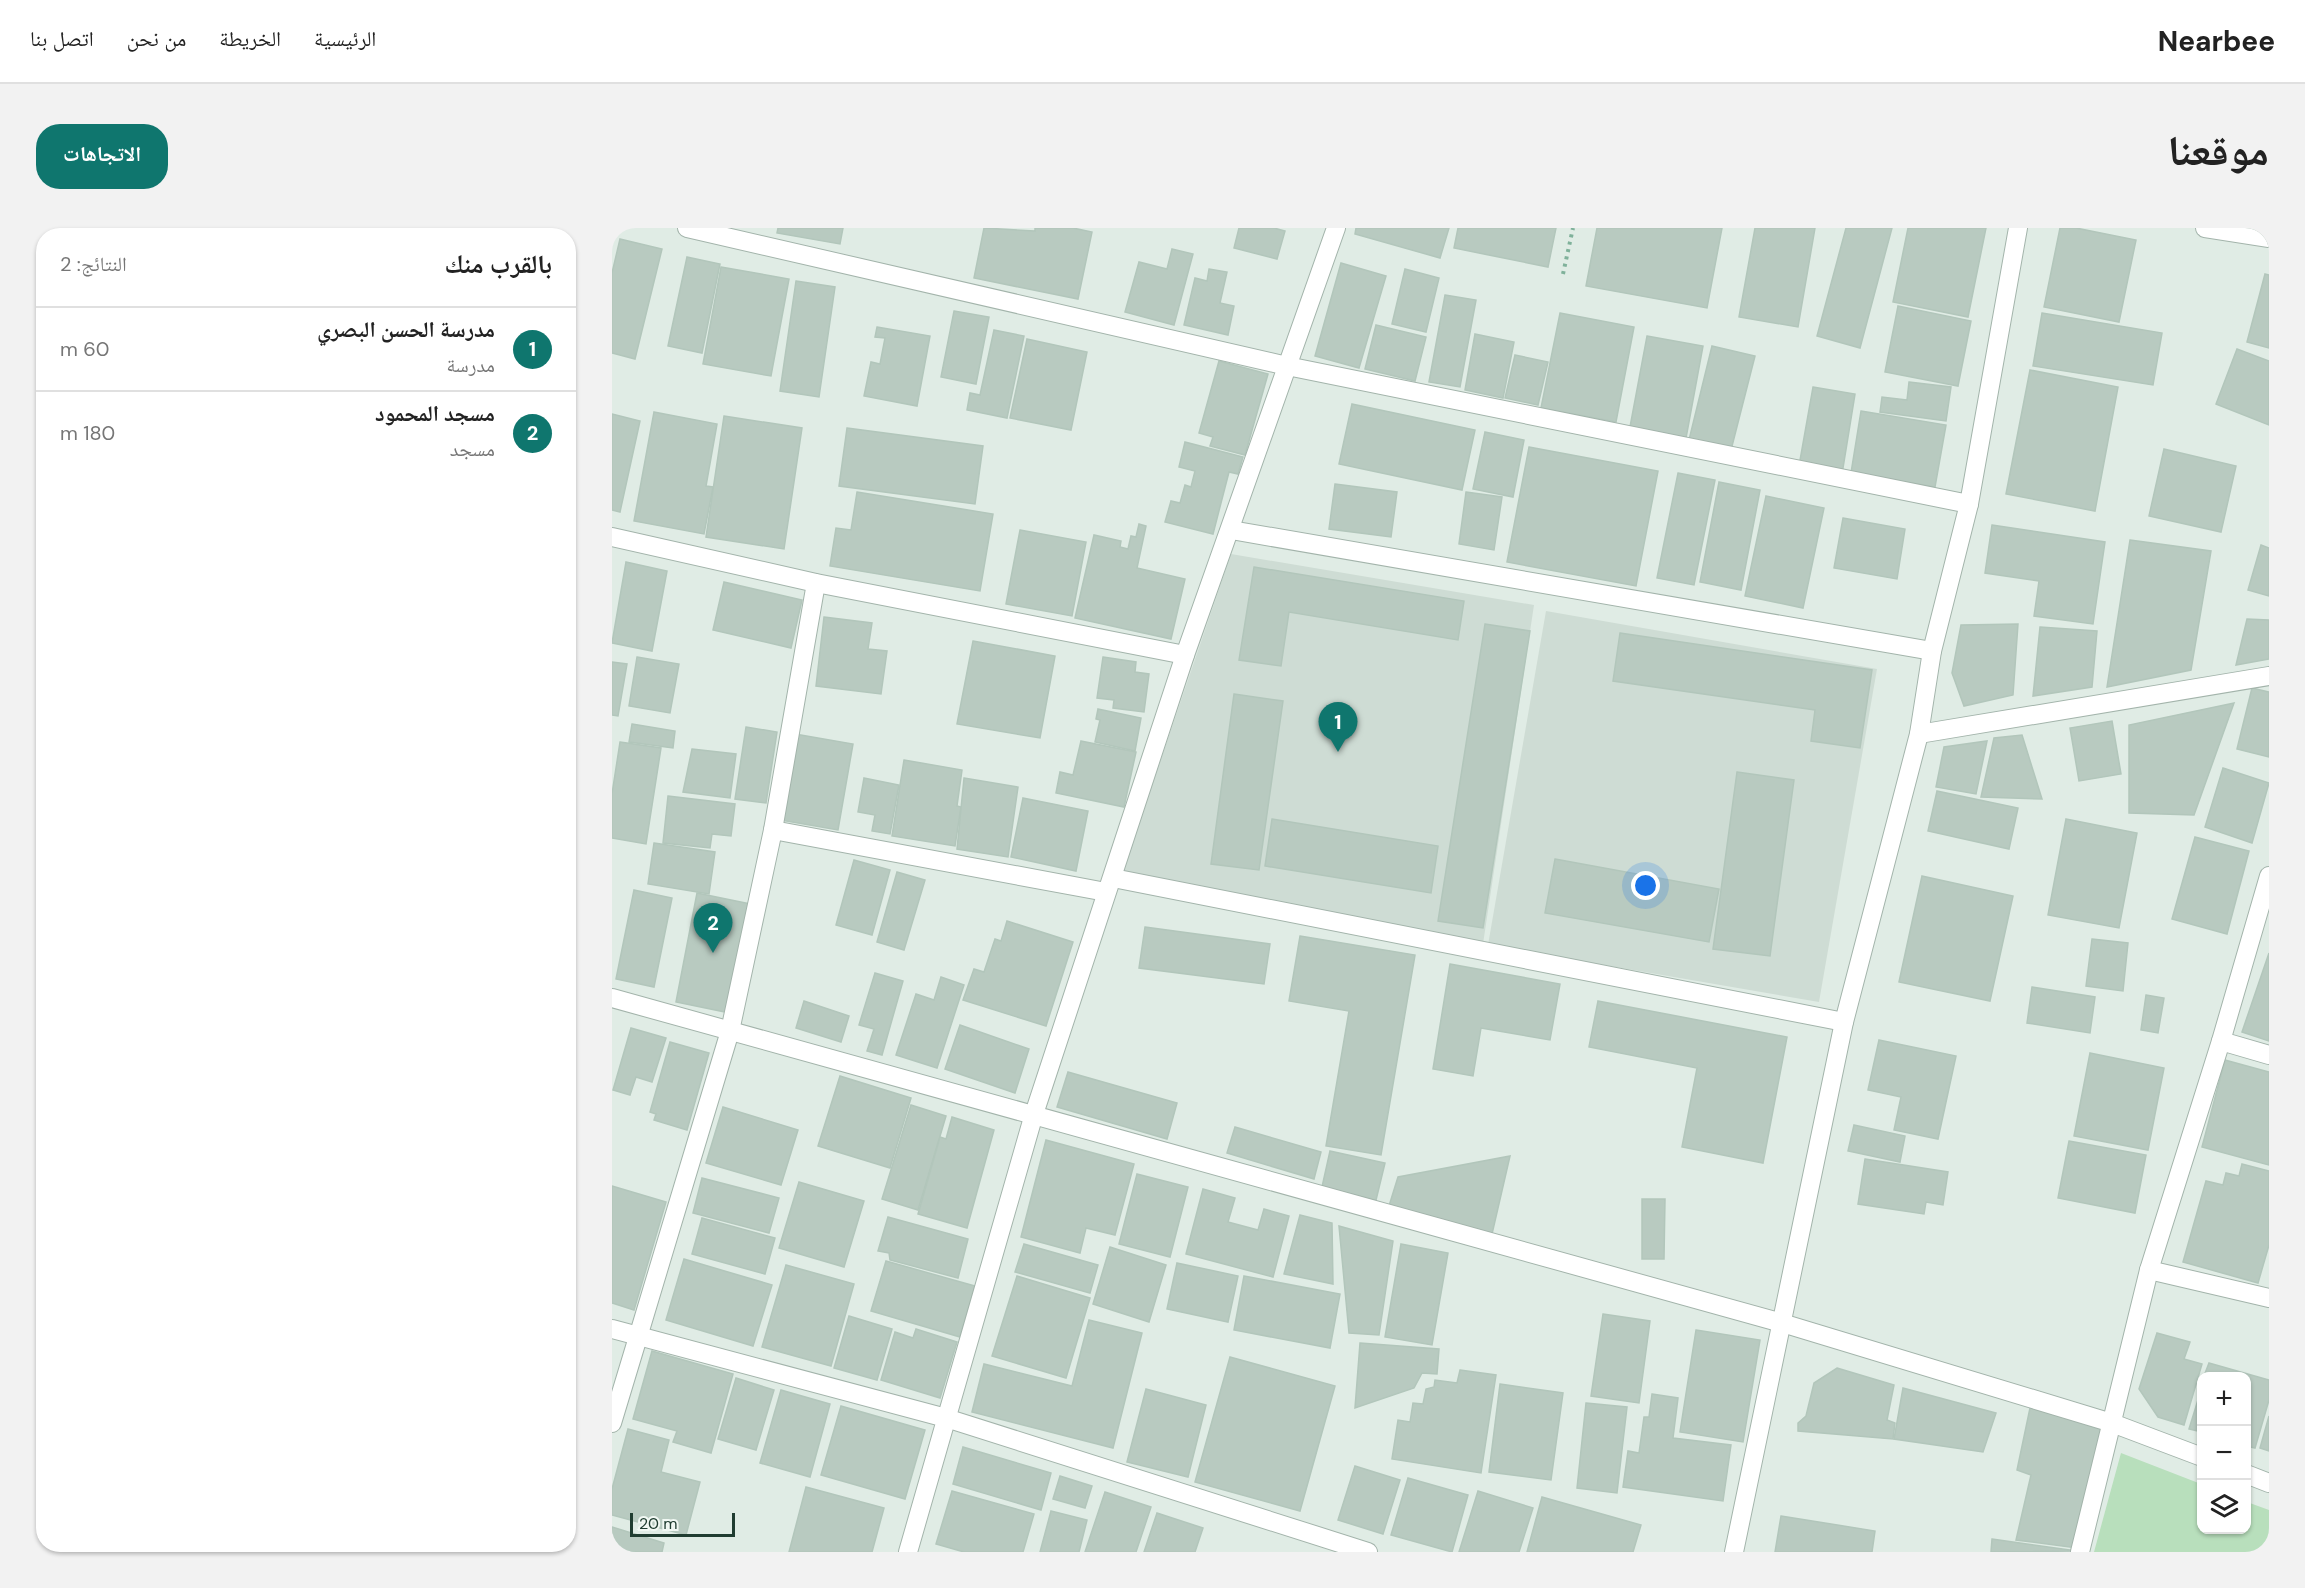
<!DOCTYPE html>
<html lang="ar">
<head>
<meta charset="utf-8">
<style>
	body { margin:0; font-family:"DM Sans","Noto Naskh Arabic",sans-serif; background:#f2f2f2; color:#222; direction:rtl }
	.controls { position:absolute; right:18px; bottom:18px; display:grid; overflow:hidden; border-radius:12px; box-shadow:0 2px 4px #0004 }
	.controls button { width:54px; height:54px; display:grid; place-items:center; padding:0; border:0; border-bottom:2px solid #e0e0e0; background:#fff; color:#222; font:30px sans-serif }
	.scale { position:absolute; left:18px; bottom:15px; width:105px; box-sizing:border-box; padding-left:6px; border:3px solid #203d31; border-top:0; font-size:16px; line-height:21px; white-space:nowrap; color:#203d31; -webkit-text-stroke:4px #f1f8f3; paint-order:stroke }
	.you { position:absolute; left:1034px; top:658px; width:21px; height:21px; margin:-15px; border:4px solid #fff; border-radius:50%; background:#1a73e8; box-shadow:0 0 0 9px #1a73e833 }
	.badge { display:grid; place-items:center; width:39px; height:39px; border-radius:50%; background:#0f766e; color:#fff; font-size:20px; font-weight:700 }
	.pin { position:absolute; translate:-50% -50px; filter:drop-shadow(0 2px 3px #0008) }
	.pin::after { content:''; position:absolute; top:32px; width:21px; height:18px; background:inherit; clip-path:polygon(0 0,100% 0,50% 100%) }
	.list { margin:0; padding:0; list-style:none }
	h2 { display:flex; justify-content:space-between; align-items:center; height:78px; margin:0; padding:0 24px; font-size:26px }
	h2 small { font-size:20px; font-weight:400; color:#767676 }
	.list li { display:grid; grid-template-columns:39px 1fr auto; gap:18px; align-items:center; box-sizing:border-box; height:84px; padding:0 24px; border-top:2px solid #e0e0e0 }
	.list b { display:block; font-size:22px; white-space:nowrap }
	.list p { margin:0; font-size:20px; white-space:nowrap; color:#767676 }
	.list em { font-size:20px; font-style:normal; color:#767676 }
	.icon { flex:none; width:33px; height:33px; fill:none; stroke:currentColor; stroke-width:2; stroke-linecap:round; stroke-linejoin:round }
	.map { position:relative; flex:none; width:1657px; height:1324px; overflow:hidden; direction:ltr; border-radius:24px }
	header { display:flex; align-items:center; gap:36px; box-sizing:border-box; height:84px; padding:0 30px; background:#fff; border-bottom:2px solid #e0e0e0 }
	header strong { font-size:28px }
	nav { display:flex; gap:33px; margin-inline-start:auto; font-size:21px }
	.intro { display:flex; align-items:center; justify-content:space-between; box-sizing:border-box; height:144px; padding:0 36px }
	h1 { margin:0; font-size:42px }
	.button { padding:15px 27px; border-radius:24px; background:#0f766e; color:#fff; font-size:21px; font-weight:700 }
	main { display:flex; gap:36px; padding:0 36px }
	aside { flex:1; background:#fff; border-radius:24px; box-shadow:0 2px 4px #0004 }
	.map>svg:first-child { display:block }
</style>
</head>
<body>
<header>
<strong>Nearbee</strong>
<nav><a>الرئيسية</a><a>الخريطة</a><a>من نحن</a><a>اتصل بنا</a></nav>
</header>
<div class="intro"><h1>موقعنا</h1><a class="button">الاتجاهات</a></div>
<main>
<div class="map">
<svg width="1657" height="1324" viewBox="0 0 1657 1324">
	<rect width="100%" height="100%" fill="#e0ece5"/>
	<g fill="#cedcd4">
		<path d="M619,326L922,377L871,716L510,645Z"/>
		<path d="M934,383L1265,441L1207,774L876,717Z"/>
	</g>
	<path fill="#b8dfbc" d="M1509,1225L1589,1256L1590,1302H1634L1635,1274L1657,1282V1324H1482Z"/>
	<g fill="#b8cac0" stroke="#b2c6bb" stroke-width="1.5">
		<path d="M166,0H231L228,16L165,5Z"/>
		<path d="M372,0L423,3V0H461L480,4L466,71L362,50Z"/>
		<path d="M627,0H662L673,3L665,31L622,20Z"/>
		<path d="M744,0H837L828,30L743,6Z"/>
		<path d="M846,0H944L936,39L842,20Z"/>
		<path d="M985,0H1110L1095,80L974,58Z"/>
		<path d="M1143,0H1203L1186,99L1127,89Z"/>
		<path d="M1234,0H1280L1248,120L1205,108Z"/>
		<path d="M1296,0H1374L1356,89L1281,74Z"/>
		<path d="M1448,0H1464L1524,12L1507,94L1432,79Z"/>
		<path d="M8,11L50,21L23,131L0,125V45Z"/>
		<path d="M560,21L581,26L562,97L513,84L527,34L555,41Z"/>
		<path d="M75,29L108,36L90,125L56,118Z"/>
		<path d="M729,35L774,48L747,140L703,128Z"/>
		<path d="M109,39L177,51L159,148L91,136Z"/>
		<path d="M597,41L615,44L608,75L622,78L616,107L572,97L583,50L595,53Z"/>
		<path d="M793,41L827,50L814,104L780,96Z"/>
		<path d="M1653,46L1657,47V120L1635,114Z"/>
		<path d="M184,53L223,59L207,169L168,163Z"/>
		<path d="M833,67L864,72L848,159L817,154Z"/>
		<path d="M1286,78L1359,93L1346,158L1273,144Z"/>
		<path d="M342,83L377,89L364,156L329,149Z"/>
		<path d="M948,85L1022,99L1004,194L929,180Z"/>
		<path d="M1430,85L1550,105L1541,157L1421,138Z"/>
		<path d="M764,97L814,109L803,153L753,141Z"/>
		<path d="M265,99L318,108L305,178L252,168L259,134L268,136L273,110L263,109Z"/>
		<path d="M382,102L412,108L395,190L355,182L358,165L368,167Z"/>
		<path d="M863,106L902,114L891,170L853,162Z"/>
		<path d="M1035,108L1091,118L1074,210L1018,199Z"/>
		<path d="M415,111L475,124L459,202L398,190Z"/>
		<path d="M1100,118L1143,128L1119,222L1077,212Z"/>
		<path d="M1625,121L1657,133V197L1604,176Z"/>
		<path d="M903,127L936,134L926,177L893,170Z"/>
		<path d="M607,133L656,146L633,227L598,218L601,209L587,205Z"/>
		<path d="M1418,142L1506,159L1483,283L1394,266Z"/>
		<path d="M1297,154L1339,159L1334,193L1268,184L1270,169L1295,172Z"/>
		<path d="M1201,159L1243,166L1230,246L1187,238Z"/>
		<path d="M740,176L863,202L850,262L727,236Z"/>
		<path d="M1249,183L1334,197L1323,259L1239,245Z"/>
		<path d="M42,184L105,196L94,258L101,259L92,306L22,293Z"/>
		<path d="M0,186L28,193L8,284L0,282Z"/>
		<path d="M112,188L190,200L172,321L94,309Z"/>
		<path d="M235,200L371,218L363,276L227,258Z"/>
		<path d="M873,204L912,212L901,269L861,261Z"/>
		<path d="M573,214L631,229L626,246L617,244L601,306L553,294L559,273L568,275L573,257L579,259L583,243L567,239Z"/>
		<path d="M917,219L1046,243L1024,358L895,334Z"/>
		<path d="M1552,221L1624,238L1609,304L1537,288Z"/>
		<path d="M1066,245L1103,252L1082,357L1045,350Z"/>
		<path d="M1107,254L1148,262L1129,362L1088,354Z"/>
		<path d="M723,256L785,264L779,309L717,301Z"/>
		<path d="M245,264L381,286L368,363L218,338L224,300L239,302Z"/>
		<path d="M854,264L890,269L882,322L847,316Z"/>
		<path d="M1154,268L1212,280L1191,380L1133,368Z"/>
		<path d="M1231,290L1293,301L1285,351L1222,340Z"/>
		<path d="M527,296L534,298L525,340L573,351L559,411L463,390L482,307L509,313L508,319L516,321L519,308L524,309Z"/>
		<path d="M1380,297L1493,314L1481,396L1422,388L1427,353L1373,345Z"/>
		<path d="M408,302L474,314L460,388L394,376Z"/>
		<path d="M1518,312L1599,323L1579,442L1495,459Z"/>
		<path d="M1649,317L1657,320V368L1636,362Z"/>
		<path d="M14,334L55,343L40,423L0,415Z"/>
		<path d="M642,339L852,373L846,412L677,384L669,438L627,432Z"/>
		<path d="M112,354L190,372L179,420L101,402Z"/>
		<path d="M212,389L260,395L256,421L275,423L269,466L204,458Z"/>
		<path d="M1635,391L1657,392V431L1624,437Z"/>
		<path d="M873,396L918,403L871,700L826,693Z"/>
		<path d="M1406,396L1401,467L1352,478L1340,445L1349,397Z"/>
		<path d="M1428,399L1485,403L1480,459L1421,468Z"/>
		<path d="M1008,405L1260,442L1248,520L1199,513L1203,482L1001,453Z"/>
		<path d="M361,413L443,428L428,510L345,496Z"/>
		<path d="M25,429L67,436L58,485L17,478Z"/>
		<path d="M491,429L524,434L523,444L537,446L532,484L501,480L502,472L485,470Z"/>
		<path d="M0,434L15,436L6,488L0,487Z"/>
		<path d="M1640,460L1657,464V529L1625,521Z"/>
		<path d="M622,466L671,473L647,642L599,636Z"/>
		<path d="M1622,475L1582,587L1517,585V497Z"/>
		<path d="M486,481L529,490L523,523L483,514L488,492L484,491Z"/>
		<path d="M1500,493L1509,546L1467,553L1458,500Z"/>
		<path d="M20,496L63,503L61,520L17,514Z"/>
		<path d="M134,499L165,504L154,575L123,571Z"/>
		<path d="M183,506L241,516L226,602L168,592Z"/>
		<path d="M1410,507L1430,571L1369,569L1382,510Z"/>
		<path d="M469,513L524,524L512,579L444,565L448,544L461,547Z"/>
		<path d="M1375,513L1364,566L1324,559L1332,519Z"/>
		<path d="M8,514L49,520L34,616L0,610V566Z"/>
		<path d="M80,521L124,526L118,570L71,564Z"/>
		<path d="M292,532L350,542L345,578L349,579L343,618L280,608Z"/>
		<path d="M1611,540L1657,555L1640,615L1593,599Z"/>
		<path d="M1125,544L1182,552L1158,728L1101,721Z"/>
		<path d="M252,550L287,557L278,606L260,603L263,587L246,584Z"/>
		<path d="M352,550L406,559L396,629L345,621Z"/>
		<path d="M1325,563L1406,580L1397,621L1316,603Z"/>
		<path d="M56,568L123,576L119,608L100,606L98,620L51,615Z"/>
		<path d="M411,570L476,583L464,643L399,629Z"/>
		<path d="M660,591L826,618L819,665L653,638Z"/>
		<path d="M1454,591L1525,605L1507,700L1436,687Z"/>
		<path d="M1583,609L1637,623L1615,706L1560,691Z"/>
		<path d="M42,615L103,624L97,666L36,656Z"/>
		<path d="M943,631L1107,661L1097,714L933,685Z"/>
		<path d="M242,632L278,642L260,707L224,697Z"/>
		<path d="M285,644L313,652L292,722L265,714Z"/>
		<path d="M1310,648L1401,668L1378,773L1287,754Z"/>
		<path d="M22,662L60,670L42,759L4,751Z"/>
		<path d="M85,665L139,676L118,785L64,774Z"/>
		<path d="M395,693L461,714L434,798L351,772L362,741L372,744L383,711L389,713Z"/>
		<path d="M533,699L658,716L652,756L527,740Z"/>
		<path d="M688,708L803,727L769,927L714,918L737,783L677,773Z"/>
		<path d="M1480,711L1516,715L1511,763L1474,758Z"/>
		<path d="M1657,725V813L1630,804Z"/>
		<path d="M838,736L948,756L938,812L869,800L861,848L821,841Z"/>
		<path d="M263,745L291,753L270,827L255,823L262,801L247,797Z"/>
		<path d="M329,749L352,757L325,840L284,827L304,766L322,772Z"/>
		<path d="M1420,759L1483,769L1478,805L1415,795Z"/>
		<path d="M1534,767L1552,770L1546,805L1529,802Z"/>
		<path d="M192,773L237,788L229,814L184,800Z"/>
		<path d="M986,773L1175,809L1151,935L1070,919L1085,840L977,819Z"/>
		<path d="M348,797L417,821L403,865L333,841Z"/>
		<path d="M19,800L54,810L40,854L24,849L18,867L1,862Z"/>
		<path d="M1267,812L1344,828L1326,911L1282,902L1289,869L1256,862Z"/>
		<path d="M58,814L97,825L75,902L42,892L44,886L38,884Z"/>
		<path d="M1478,825L1552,840L1536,922L1462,908Z"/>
		<path d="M1613,832L1657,844V937L1590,919Z"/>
		<path d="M456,844L565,875L555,911L445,879Z"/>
		<path d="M228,848L299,870L278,940L206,918Z"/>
		<path d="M299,877L334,888L306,982L270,971Z"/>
		<path d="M111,879L186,902L169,957L94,935Z"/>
		<path d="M340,889L382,902L355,1000L306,986L328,909L334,911Z"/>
		<path d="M1242,897L1293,908L1288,934L1236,923Z"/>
		<path d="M623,899L709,924L702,951L615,925Z"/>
		<path d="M434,912L522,936L503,1007L474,1000L468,1025L409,1009Z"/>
		<path d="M1457,913L1534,927L1523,985L1446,970Z"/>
		<path d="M718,923L773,935L764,972L710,959Z"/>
		<path d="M898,928L880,1006L777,978L786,949Z"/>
		<path d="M1253,931L1336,944L1331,977L1314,974L1312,986L1246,976Z"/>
		<path d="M1630,936L1657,943V1017L1646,1055L1571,1034L1594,953L1611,957L1614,945L1627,948Z"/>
		<path d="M525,946L576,959L558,1029L507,1016Z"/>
		<path d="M90,950L167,970L157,1005L81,985Z"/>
		<path d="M187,954L252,973L232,1039L167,1020Z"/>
		<path d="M0,958L54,974L22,1082L0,1075Z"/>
		<path d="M591,961L623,970L616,994L646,1002L652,981L677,988L661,1049L574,1026Z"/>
		<path d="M1030,971H1053L1052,1031H1030Z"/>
		<path d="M688,987L720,995L721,1056L672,1046Z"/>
		<path d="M276,989L356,1011L346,1050L278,1032L277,1025L266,1023Z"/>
		<path d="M90,990L163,1010L153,1046L80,1026Z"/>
		<path d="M727,998L781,1013L767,1107L737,1105Z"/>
		<path d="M412,1016L486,1037L478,1065L403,1044Z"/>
		<path d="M789,1016L836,1025L820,1117L773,1109Z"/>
		<path d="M498,1019L554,1037L537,1094L481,1076Z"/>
		<path d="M72,1031L160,1057L141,1118L54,1092Z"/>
		<path d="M274,1033L363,1058L348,1109L259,1083Z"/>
		<path d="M565,1035L626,1048L616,1094L555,1081Z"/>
		<path d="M174,1037L242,1056L219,1138L150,1119Z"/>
		<path d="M405,1048L478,1070L454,1150L380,1128Z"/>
		<path d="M632,1048L728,1066L718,1120L622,1102Z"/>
		<path d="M991,1086L1038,1093L1027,1175L979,1168Z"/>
		<path d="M237,1088L280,1101L265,1152L222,1140Z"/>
		<path d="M477,1092L530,1105L501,1220L360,1184L372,1136L460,1158Z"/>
		<path d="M304,1101L345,1114L328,1170L269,1152L283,1104L301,1110Z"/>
		<path d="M1084,1102L1148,1112L1131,1214L1068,1204Z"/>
		<path d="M1545,1105L1578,1114L1572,1131L1590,1136L1572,1197L1546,1189L1527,1161Z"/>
		<path d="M748,1115L827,1121L825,1146L810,1145L802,1160L743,1180Z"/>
		<path d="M40,1123L121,1146L99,1225L61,1214L65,1203L21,1191Z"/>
		<path d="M618,1129L723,1158L688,1283L583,1254Z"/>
		<path d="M1597,1135L1657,1152V1172L1643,1220L1634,1218V1148H1592Z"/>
		<path d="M1225,1140L1282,1157L1275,1192L1283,1195L1281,1211L1186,1203V1195L1194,1188L1202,1155Z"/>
		<path d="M848,1142L884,1147L869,1245L780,1231L786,1192L798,1194L801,1175L811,1176L814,1161L822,1159L823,1152L845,1155Z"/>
		<path d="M124,1150L162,1162L144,1222L106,1211Z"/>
		<path d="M888,1156L951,1165L939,1252L877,1244Z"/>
		<path d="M1590,1159V1204L1577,1201Z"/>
		<path d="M1291,1160L1384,1185L1371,1224L1282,1211Z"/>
		<path d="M534,1161L594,1177L576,1249L515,1234Z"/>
		<path d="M169,1162L218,1176L198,1249L148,1235Z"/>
		<path d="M1040,1166L1066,1170L1061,1210L1119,1217L1111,1273L1011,1259L1016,1223L1027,1225L1032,1189H1037Z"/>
		<path d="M974,1175L1015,1179L1005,1265L965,1260Z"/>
		<path d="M229,1178L313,1202L293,1271L209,1247Z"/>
		<path d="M1418,1180L1498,1202L1465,1320L1404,1312L1419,1247L1405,1242Z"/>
		<path d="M1657,1188V1223L1648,1220Z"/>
		<path d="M16,1201L57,1212L49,1244L88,1254L74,1307L0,1287V1261Z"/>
		<path d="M351,1219L439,1245L429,1282L341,1256Z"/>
		<path d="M743,1238L788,1252L771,1306L726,1292Z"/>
		<path d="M448,1248L480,1258L473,1280L441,1271Z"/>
		<path d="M796,1250L856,1267L840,1324L779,1307Z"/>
		<path d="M194,1259L272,1280L260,1324H177Z"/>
		<path d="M340,1263L422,1286L411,1324H352L324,1316Z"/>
		<path d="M866,1263L921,1280L907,1324H847Z"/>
		<path d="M493,1264L539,1279L524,1324H473Z"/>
		<path d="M930,1269L1029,1297L1021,1324H915Z"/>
		<path d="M439,1283L475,1292L467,1324H428Z"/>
		<path d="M545,1285L591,1300L583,1324H532Z"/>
		<path d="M1169,1288L1263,1303L1260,1324H1163Z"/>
		<path d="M0,1299L52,1315L50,1324H0Z"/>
		<path d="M1380,1311L1465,1323L1379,1324Z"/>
	</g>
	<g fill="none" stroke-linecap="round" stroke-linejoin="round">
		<defs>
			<g id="service">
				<path d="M501,650L1232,794"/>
				<path d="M26,1109L118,803"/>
			</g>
			<g id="minor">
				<path d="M75,0L675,138L1357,276"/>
				<path d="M1593,0L1657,10"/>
				<path d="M619,302L1320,423"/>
				<path d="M0,309L204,355L573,427"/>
				<path d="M1307,506L1657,448"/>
				<path d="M161,602L494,664"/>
				<path d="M0,770L1170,1095L1500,1195L1590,1229"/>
				<path d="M118,803L161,602L204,355"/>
				<path d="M1609,813L1657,827"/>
				<path d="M1537,1042L1657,1070"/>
				<path d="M0,1101L334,1190L756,1324"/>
				<path d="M0,1195L26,1109"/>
				<path d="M1634,1246L1657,1255"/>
				<path d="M296,1324L422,886L573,427L724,0"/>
				<path d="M1122,1324L1232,794L1307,506L1320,423L1357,276L1406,0"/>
				<path d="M1468,1324L1537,1042L1609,813L1657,648"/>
			</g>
		</defs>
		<use href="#service" stroke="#a3b4ab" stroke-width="20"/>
		<use href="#minor" stroke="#a3b4ab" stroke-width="20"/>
		<path stroke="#7fb19a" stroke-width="4" stroke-dasharray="3 4.5" stroke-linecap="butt" d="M951,46L961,0"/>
		<use href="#service" stroke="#fff" stroke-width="18"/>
		<use href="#minor" stroke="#fff" stroke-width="18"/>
	</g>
</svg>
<div class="controls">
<button>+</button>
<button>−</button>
<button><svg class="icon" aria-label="layers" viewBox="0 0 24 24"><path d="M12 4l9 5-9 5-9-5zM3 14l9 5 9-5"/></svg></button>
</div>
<div class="scale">20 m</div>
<div class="you"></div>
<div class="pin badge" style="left:726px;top:524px">1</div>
<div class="pin badge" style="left:101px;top:725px">2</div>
</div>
<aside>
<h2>بالقرب منك<small>النتائج: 2</small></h2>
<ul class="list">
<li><span class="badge">1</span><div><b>مدرسة الحسن البصري</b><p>مدرسة</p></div><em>60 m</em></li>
<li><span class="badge">2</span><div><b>مسجد المحمود</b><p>مسجد</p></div><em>180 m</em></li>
</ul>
</aside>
</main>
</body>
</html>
